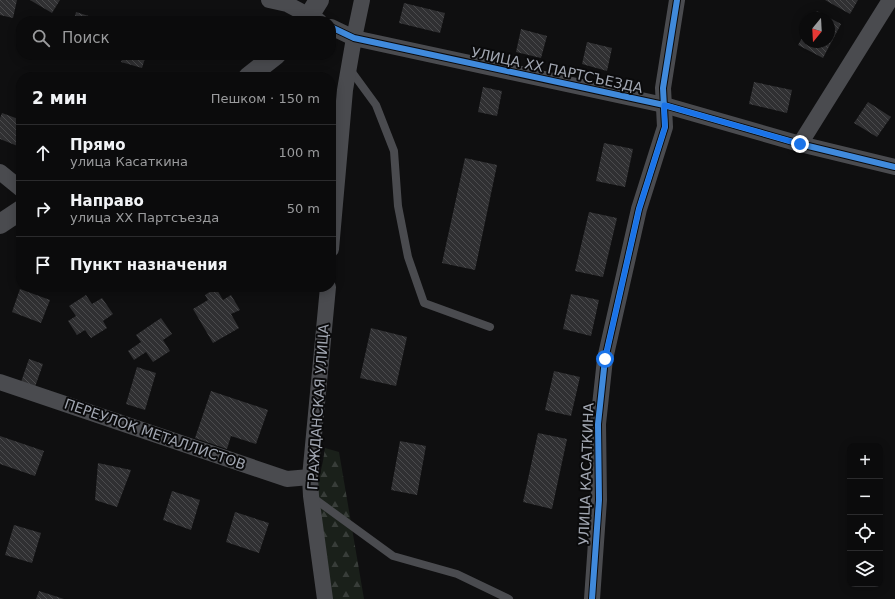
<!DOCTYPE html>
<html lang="ru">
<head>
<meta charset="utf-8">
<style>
	body { margin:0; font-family:"DejaVu Sans",sans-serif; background:#141415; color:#f1f3f6 }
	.controls { position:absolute; right:12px; bottom:12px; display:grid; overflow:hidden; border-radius:8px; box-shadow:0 2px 10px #0003 }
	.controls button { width:36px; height:36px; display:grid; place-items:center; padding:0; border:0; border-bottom:1px solid #2b2b2d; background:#0b0b0c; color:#f1f3f6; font:20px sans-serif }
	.compass { position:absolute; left:799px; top:12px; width:36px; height:36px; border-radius:50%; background:#0b0b0c; box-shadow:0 2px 10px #0003; rotate:198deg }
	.stop { position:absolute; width:12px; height:12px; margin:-9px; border:3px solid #1a73e8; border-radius:50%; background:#fff }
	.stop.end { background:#1a73e8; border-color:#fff; box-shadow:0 1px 4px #0008 }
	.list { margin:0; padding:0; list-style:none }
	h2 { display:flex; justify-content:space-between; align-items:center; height:52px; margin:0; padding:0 16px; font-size:17px }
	h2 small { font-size:13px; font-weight:400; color:#9a9b9d }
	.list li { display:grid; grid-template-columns:26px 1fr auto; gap:12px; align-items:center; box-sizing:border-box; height:56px; padding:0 16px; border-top:1px solid #2b2b2d }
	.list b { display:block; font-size:15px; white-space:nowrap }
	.list p { margin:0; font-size:13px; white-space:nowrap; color:#9a9b9d }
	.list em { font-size:13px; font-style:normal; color:#9a9b9d }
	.icon { flex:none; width:22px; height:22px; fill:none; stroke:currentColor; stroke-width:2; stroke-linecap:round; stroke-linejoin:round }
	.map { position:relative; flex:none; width:895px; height:599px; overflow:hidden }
	.search { position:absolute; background:#0b0b0c; box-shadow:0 2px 10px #0003; left:16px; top:16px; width:320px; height:44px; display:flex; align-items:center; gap:10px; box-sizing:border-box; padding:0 14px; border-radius:16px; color:#9a9b9d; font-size:15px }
	.panel { position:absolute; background:#0b0b0c; box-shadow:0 2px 10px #0003; left:16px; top:72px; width:320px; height:220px; border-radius:16px }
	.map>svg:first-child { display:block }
</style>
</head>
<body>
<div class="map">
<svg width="895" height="599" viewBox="0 0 895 599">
	<defs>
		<pattern id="forest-firs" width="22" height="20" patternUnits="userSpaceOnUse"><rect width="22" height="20" fill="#1a201a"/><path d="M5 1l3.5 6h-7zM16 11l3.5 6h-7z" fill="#383d39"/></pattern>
		<pattern id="building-back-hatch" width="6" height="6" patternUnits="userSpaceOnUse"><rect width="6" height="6" fill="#303032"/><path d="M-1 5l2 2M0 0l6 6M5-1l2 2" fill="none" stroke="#4b4b4d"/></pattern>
	</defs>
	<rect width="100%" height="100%" fill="#0f0f10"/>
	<path fill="url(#forest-firs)" d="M325,448L339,452L364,599H329L315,497L323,461Z"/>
	<g fill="url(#building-back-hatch)">
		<path d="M0,0H17L13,18L0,15Z"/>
		<path d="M30,0H60L52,13Z"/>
		<path d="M825,0H858L850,14Z"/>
		<path d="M404,3L445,13L440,33L399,23Z"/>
		<path d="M817,11L841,24L823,58L798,45L805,33V42H829V18H813Z"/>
		<path d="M76,12L95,18L94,21H74Z"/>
		<path d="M521,29L547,36L541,58L516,52Z"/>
		<path d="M587,42L612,48L607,71L582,64Z"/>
		<path d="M124,55H146L142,68L121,62Z"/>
		<path d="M754,82L792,90L787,113L749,104Z"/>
		<path d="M483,87L502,91L497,116L478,112Z"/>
		<path d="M868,102L891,117L877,137L854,123Z"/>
		<path d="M2,113L21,120V144L20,147L0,139V118Z"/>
		<path d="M604,143L633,149L625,187L596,181Z"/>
		<path d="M465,158L497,165L475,270L442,263Z"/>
		<path d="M589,212L617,218L603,277L575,271Z"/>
		<path d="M216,288L223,300L231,295L240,310L231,314L239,328L213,343L193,309L208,300L205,295Z"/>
		<path d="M20,289L50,300L41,323L12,312Z"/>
		<path d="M571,294L599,300L591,336L563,329Z"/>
		<path d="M86,295L92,304L102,298L113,314L103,321L107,328L91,338L85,330L77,335L68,321L76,316L69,306Z"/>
		<path d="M161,318L172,334L163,340L170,351L153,362L146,352L134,360L128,351L141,342L136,335Z"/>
		<path d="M371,328L407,337L396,386L360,378Z"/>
		<path d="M29,359L43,364L35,387L21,382Z"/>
		<path d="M137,367L156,373L145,410L126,404Z"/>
		<path d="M554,371L580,377L571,416L545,410Z"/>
		<path d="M211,391L268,410L256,444L231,436L227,449L195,438Z"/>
		<path d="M538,433L567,439L552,509L523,502Z"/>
		<path d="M0,436L44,451L35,476L0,464Z"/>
		<path d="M400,441L426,446L417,495L391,490Z"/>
		<path d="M98,463L131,470L117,507L95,500Z"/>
		<path d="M172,491L200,500L191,530L163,520Z"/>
		<path d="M235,512L269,523L259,553L226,542Z"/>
		<path d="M14,525L41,533L32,563L5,555Z"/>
		<path d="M39,591L64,599H36Z"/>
	</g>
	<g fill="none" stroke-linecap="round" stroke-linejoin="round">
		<g stroke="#4a4b4f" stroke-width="8">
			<path d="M349,68L376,105L394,151L398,206L408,257L424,303L490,327"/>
			<path d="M312,497L393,556L457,574L509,599"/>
		</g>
		<g stroke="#4a4b4f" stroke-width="16">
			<path d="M269,0L287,4L319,21"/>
			<path d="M331,27L354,38L664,105L800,144L895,167"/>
			<path d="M800,144L890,0"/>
			<path d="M0,172L21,189"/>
			<path d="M331,249L345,90L354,38L362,0"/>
			<path d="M0,382L287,479L310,477"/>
			<path d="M325,599L311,496L310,477L328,287"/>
			<path d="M592,599L599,500L598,424L605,359L639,209L665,127L663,88L677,0"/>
		</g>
		<g stroke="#4a4b4f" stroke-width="20">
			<path d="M306,21L319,0"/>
			<path d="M248,77L276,55"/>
			<path d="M0,224L21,210"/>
		</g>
		<defs>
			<g id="cycleway">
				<path d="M331,27L354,38L664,105L800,144L895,167"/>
				<path d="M592,599L599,500L598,424L605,359L639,209L665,127L663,88L677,0"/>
			</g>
		</defs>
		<use href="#cycleway" stroke="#0a0a0b" stroke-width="8"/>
		<use href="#cycleway" stroke="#408adc" stroke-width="6"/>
	</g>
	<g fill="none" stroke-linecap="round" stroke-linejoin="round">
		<path stroke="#1a73e8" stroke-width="5" d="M605,359L639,209L665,127L664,105L800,144"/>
	</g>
	<g text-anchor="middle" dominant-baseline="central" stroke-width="4" stroke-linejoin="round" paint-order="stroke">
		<g font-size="14" fill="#a1a6b1" stroke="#0a0a0b">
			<text transform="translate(557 70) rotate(12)">УЛИЦА XX ПАРТСЪЕЗДА</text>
			<text transform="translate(318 407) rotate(-86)">ГРАЖДАНСКАЯ УЛИЦА</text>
			<text transform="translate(155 434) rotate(19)">ПЕРЕУЛОК МЕТАЛЛИСТОВ</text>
			<text transform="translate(586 474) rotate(-88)">УЛИЦА КАСАТКИНА</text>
		</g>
	</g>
</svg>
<div class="controls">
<button>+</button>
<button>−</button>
<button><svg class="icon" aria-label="locate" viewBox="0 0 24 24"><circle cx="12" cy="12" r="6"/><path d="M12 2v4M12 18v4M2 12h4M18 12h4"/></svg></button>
<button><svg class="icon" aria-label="layers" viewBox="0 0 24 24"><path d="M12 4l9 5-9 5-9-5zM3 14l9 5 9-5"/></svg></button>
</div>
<svg class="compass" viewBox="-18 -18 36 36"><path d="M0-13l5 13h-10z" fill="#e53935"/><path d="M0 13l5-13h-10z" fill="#9a9b9d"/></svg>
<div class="stop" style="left:605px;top:359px"></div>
<div class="stop end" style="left:800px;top:144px"></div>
<div class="search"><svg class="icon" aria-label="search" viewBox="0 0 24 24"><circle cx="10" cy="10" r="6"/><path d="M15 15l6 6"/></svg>Поиск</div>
<section class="panel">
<h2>2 мин<small>Пешком · 150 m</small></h2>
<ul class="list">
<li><svg class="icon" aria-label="ahead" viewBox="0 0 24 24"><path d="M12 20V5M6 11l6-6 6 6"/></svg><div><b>Прямо</b><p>улица Касаткина</p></div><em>100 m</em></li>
<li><svg class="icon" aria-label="right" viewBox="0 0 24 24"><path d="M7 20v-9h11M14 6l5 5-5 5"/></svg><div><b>Направо</b><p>улица XX Партсъезда</p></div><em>50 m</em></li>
<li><svg class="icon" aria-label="arrive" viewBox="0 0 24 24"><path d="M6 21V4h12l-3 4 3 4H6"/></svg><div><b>Пункт назначения</b></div></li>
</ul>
</section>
</div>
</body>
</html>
